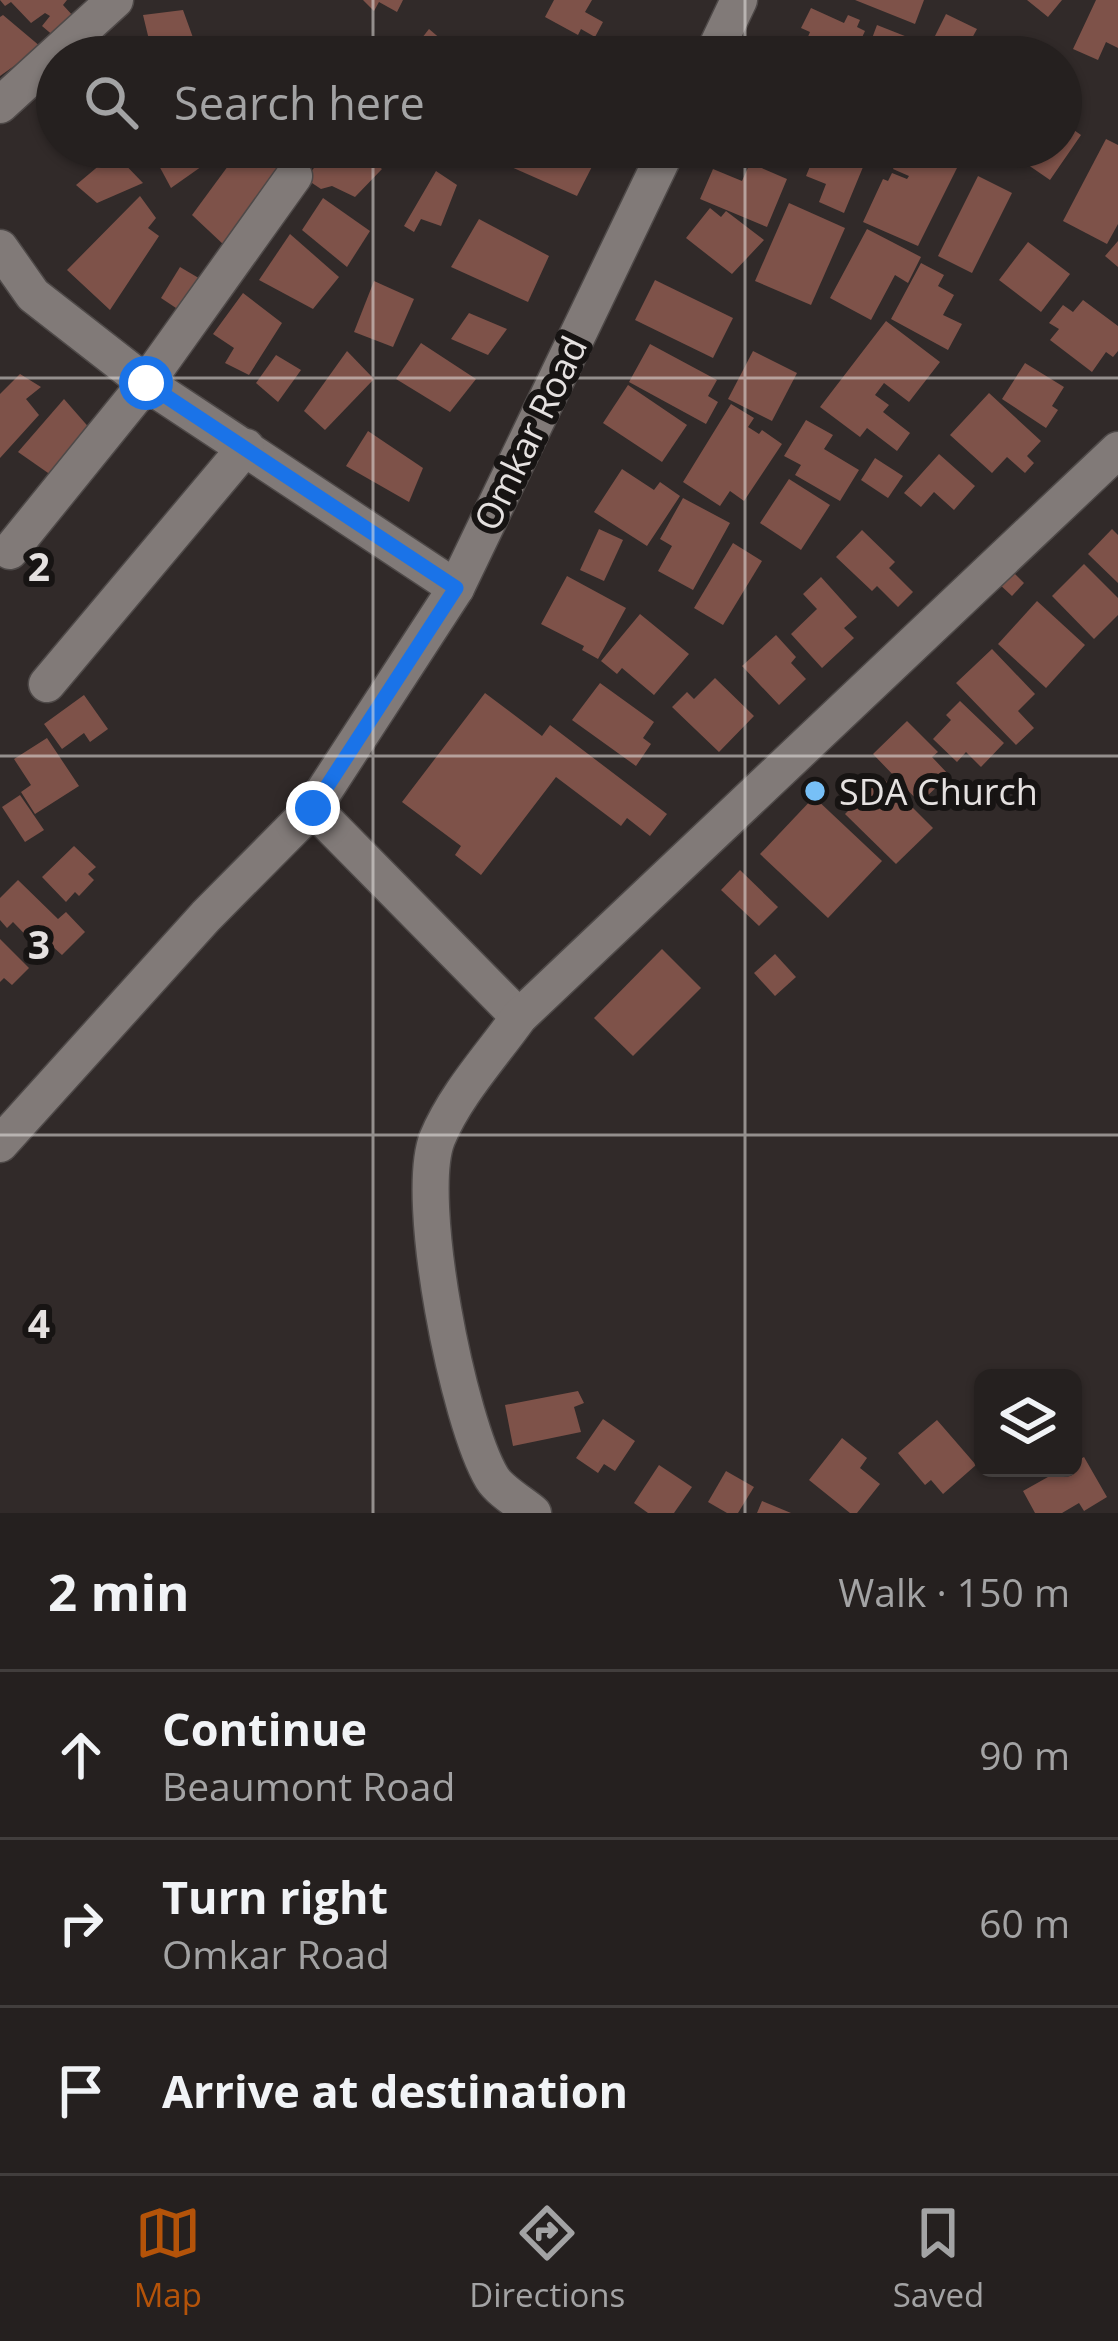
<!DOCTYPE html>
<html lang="en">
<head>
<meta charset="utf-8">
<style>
	body { margin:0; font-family:"Open Sans",sans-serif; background:#312d2c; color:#f1f3f6 }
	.controls { position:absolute; right:36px; bottom:36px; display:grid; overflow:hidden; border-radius:18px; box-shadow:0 3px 9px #0004 }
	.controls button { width:108px; height:108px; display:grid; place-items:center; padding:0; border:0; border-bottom:3px solid #423e3d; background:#25201f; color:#f1f3f6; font:60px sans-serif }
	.stop { position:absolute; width:36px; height:36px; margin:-27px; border:9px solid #1a73e8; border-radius:50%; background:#fff }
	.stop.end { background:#1a73e8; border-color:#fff; box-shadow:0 3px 12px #0008 }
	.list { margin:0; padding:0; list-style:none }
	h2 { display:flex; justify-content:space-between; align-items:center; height:156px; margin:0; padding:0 48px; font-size:51px }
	h2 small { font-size:39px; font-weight:400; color:#a3a3a4 }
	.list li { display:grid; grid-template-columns:78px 1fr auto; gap:36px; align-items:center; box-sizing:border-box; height:168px; padding:0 48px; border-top:3px solid #423e3d }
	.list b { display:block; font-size:45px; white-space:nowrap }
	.list p { margin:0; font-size:39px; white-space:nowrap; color:#a3a3a4 }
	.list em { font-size:39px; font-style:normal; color:#a3a3a4 }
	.icon { flex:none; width:66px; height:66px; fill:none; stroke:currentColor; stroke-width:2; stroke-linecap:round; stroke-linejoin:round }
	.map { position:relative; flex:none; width:1118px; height:1513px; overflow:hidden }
	.search { position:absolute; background:#25201f; box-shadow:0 3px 9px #0004; left:36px; right:36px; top:36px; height:132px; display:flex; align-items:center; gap:30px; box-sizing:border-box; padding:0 42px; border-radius:66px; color:#a3a3a4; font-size:45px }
	.sheet { height:660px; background:#25201f }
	nav { display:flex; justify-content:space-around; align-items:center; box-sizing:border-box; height:168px; border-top:3px solid #423e3d; background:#25201f; font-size:33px; color:#a3a3a4 }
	nav a { display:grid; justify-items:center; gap:6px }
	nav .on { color:#b45309 }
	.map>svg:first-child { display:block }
</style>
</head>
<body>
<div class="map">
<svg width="1118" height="1513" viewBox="0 0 1118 1513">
	<rect width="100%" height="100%" fill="#312a29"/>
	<g fill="#7e5249">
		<path d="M0,0H67L63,5L74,17L55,37L42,26L50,16L45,13L31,23L11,2L5,6Z"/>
		<path d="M363,0H403L397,12L379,2L374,11Z"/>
		<path d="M554,0H592L585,12L603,22L595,37L581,29L578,35L545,17Z"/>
		<path d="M855,0H924L915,24Z"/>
		<path d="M1027,0H1062L1048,17Z"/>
		<path d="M1096,0H1118V48L1106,42L1098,60L1073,49Z"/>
		<path d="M811,8L844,23L848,15L860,20L857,27L865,31L853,57H823L827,48L807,39L810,32L801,28Z"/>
		<path d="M183,10L200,57H174L164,37L150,44L143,15Z"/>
		<path d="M946,14L977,29L971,40L980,45L974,57H936L942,45L933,40Z"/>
		<path d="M3,15L41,47L0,76V17Z"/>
		<path d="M877,25L920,42L914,57H865Z"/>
		<path d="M429,29L462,57H407Z"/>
		<path d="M239,43L278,44V57H238Z"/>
		<path d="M102,46L123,57H96Z"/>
		<path d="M1061,121L1081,135L1050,180L1018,158L1026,147H1061Z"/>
		<path d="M1106,139L1118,145V224L1107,244L1063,221Z"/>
		<path d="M149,147H208L215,157L171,188Z"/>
		<path d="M242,147H257L288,170L225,246L192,215Z"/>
		<path d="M329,147H354L382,169L355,197L332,186L321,189L306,179Z"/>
		<path d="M381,147H409L399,162Z"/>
		<path d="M517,147H592L600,151L577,196L509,166Z"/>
		<path d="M758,147H806L797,166Z"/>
		<path d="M818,147H849L868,155L844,213L819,202L826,184L806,176Z"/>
		<path d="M903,147H943L963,156L918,246L863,222L883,179L888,181L892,173L907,179L909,176L893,169Z"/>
		<path d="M114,153L143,183L97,203L76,185Z"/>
		<path d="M750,163L787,179L767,227L700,199L713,169L742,181Z"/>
		<path d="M436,171L457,185L441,226L421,219L414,232L404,226Z"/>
		<path d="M978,176L1012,193L972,273L938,256Z"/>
		<path d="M140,196L156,218L148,228L159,236L110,310L67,270Z"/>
		<path d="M323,198L370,231L347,267L302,230Z"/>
		<path d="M789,203L845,228L811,305L755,281Z"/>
		<path d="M710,208L721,217L726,211L764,240L732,274L686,238Z"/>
		<path d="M479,219L549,256L528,302L451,267Z"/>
		<path d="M867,229L921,257L908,283L895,275L871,320L830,298Z"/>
		<path d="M290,234L339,277L313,309L259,280Z"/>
		<path d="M1118,241V267L1105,256Z"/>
		<path d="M1028,242L1070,274L1041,312L999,280Z"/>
		<path d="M921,263L944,275L938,286L954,295L943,315L962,324L948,350L891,319Z"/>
		<path d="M180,267L202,280L179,310L161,298Z"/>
		<path d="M655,280L733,318L713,358L635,320Z"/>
		<path d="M374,281L414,299L393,347L354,332Z"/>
		<path d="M243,293L282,323L249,375L225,363L234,348L213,334Z"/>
		<path d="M1083,300L1118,326V351L1113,357L1106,352L1092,372L1050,340L1059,329L1049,323L1063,305L1073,312Z"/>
		<path d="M469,313L507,329L488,355L451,339Z"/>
		<path d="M886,321L940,362L909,402L884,383L875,395L889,405L883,412L910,433L897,451L867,428L860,437L820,407Z"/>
		<path d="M421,343L476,379L450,412L396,379Z"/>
		<path d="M650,344L717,380L708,396L718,402L706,424L629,382Z"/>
		<path d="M347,351L374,379L325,430L304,411Z"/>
		<path d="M753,351L797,373L772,421L728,399Z"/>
		<path d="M276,355L301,370L278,402L256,383Z"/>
		<path d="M1025,363L1064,387L1052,406L1058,410L1046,428L1002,399Z"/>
		<path d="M20,374L41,387L26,399L39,415L0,458V394Z"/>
		<path d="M628,385L687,425L662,462L603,423Z"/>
		<path d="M989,393L1041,441L1027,456L1034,463L1025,473L1007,457L992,473L950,435Z"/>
		<path d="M64,399L92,431L51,475L18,452Z"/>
		<path d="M731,404L754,418L748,427L759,434L762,430L782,444L744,501L730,491L720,506L683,482Z"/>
		<path d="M806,420L833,435L824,449L859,470L840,501L795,475L801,465L784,456Z"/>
		<path d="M368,431L423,468L409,502L346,466Z"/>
		<path d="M939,454L975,486L954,510L934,492L921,507L904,493Z"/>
		<path d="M875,458L903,476L888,498L861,480Z"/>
		<path d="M622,469L654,490L660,482L680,496L647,546L594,512Z"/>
		<path d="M789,479L830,505L801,550L760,523Z"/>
		<path d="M683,498L730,523L693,590L658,571L672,546L660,539Z"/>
		<path d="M599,529L623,540L604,581L580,570Z"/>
		<path d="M1112,529L1118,535V583L1088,554Z"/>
		<path d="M862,530L895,562L889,568L913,592L898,607L877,586L872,591L836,557Z"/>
		<path d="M733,543L762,561L723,625L694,608Z"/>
		<path d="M1084,564L1118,598V615L1094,639L1052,596Z"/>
		<path d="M1011,570L1024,583L1012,596L998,583Z"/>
		<path d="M567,576L626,608L598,659L582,650L584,646L541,624Z"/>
		<path d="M821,577L857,617L844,628L854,638L822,668L791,634L817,609L803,594Z"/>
		<path d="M1037,601L1085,645L1046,688L998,644Z"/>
		<path d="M640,614L689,654L654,695L622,668L617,674L601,661Z"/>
		<path d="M776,635L796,657L791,663L806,679L779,705L742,666Z"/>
		<path d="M992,649L1035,694L1018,711L1034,728L1016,745L956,683Z"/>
		<path d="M715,678L754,716L719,752L672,707L687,692L694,699Z"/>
		<path d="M600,683L654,722L643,738L651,744L636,766L572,720Z"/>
		<path d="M485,693L542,736L550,725L667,814L650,836L627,818L621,826L556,777L481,875L455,855L461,846L402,802Z"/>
		<path d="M84,695L108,729L90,742L84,733L62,749L44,724Z"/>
		<path d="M960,701L1004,743L981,767L966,752L957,762L933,739L951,720L946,715Z"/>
		<path d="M907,721L938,752L932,757L949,775L920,803L873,754Z"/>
		<path d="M47,738L79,786L35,814L21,792L31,785L14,759Z"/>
		<path d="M882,777L933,828L896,864L845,814Z"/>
		<path d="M20,795L44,830L25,842L2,807Z"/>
		<path d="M814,797L882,861L828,918L760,854Z"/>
		<path d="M74,846L96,867L88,874L94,880L79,896L75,892L66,902L42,877Z"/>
		<path d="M740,870L778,907L759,926L721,890Z"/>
		<path d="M18,880L58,919L66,912L85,932L62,955L52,946L44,954L13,922L7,928L0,920V898Z"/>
		<path d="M0,939L29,968L12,985L4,978L0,982Z"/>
		<path d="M662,949L701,988L633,1056L594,1018Z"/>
		<path d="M775,954L796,977L775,996L754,973Z"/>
		<path d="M578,1391L584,1403L574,1407L581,1432L513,1446L505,1405Z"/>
		<path d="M603,1419L635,1441L615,1471L604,1464L598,1473L576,1458Z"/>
		<path d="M937,1420L976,1465L943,1494L931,1480L925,1485L898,1453Z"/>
		<path d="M842,1438L867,1458L860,1468L880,1484L857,1513H850L809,1480Z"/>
		<path d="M1084,1457L1107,1497L1084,1511L1079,1503L1062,1513H1035L1023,1491L1064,1468H1073V1463Z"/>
		<path d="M659,1465L692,1487L674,1513H648L634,1503Z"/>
		<path d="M726,1471L754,1487L738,1513H727L708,1502Z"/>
		<path d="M762,1501L791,1513H757Z"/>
	</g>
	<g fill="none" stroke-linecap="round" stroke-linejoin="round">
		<defs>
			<g id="minor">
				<path d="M712,57L739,0"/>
				<path d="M0,105L115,0"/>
				<path d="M0,248L33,295L146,383L456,588"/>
				<path d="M10,551L146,383L294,176"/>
				<path d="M47,684L246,447"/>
				<path d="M313,808L519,1017"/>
				<path d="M0,1144L206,916L313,808L456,588L668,147"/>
				<path d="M533,1513C521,1503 500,1491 492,1478C458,1421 414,1199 437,1139C455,1095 492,1055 519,1017L1118,450"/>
			</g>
		</defs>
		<use href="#minor" stroke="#4e4948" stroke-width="39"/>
		<use href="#minor" stroke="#817a78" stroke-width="36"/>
	</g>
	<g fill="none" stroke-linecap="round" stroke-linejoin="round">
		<path stroke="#1a73e8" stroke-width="15" d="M146,383L456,588L313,808"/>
	</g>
	<path fill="none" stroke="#e5e1e0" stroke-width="3" stroke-opacity="0.55" d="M373,0V57M745,0V57M373,147V1513M745,147V1513M0,378H1118M0,756H1118M0,1135H1118"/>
	<circle fill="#77c0f7" stroke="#171413" stroke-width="4.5" cx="815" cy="791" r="12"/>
	<g text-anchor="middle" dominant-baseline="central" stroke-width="12" stroke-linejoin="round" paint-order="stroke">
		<g font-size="36" fill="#e5e1e0" stroke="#171413">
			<text transform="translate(530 433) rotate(-64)">Omkar Road</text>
		</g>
		<g font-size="36" fill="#e5e1e0" stroke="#171413" text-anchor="start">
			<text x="839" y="791">SDA Church</text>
		</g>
	</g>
	<g font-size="39" text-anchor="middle" font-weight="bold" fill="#e5e1e0" stroke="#171413" stroke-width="12" stroke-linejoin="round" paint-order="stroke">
		<text x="39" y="581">2</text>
		<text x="39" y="959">3</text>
		<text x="39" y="1338">4</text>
	</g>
</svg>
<div class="controls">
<button><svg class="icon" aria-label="layers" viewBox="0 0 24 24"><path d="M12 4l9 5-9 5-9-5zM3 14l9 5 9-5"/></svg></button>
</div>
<div class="stop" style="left:146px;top:383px"></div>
<div class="stop end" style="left:313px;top:808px"></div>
<div class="search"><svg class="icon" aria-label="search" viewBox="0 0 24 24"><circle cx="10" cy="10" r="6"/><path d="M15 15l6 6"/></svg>Search here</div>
</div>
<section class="sheet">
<h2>2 min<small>Walk · 150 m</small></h2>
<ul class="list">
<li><svg class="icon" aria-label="ahead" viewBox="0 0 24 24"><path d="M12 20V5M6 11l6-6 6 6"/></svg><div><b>Continue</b><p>Beaumont Road</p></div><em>90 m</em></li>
<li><svg class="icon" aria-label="right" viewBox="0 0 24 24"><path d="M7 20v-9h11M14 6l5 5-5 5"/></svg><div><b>Turn right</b><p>Omkar Road</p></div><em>60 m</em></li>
<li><svg class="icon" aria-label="arrive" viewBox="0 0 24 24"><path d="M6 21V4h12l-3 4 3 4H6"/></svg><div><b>Arrive at destination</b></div></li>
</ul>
</section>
<nav>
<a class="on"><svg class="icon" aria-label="map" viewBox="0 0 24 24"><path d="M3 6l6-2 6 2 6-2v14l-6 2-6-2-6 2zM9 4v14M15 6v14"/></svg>Map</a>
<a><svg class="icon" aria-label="directions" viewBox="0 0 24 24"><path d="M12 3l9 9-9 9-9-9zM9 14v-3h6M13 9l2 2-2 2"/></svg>Directions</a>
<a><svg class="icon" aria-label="saved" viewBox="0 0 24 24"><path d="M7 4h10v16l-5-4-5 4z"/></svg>Saved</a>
</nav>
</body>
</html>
